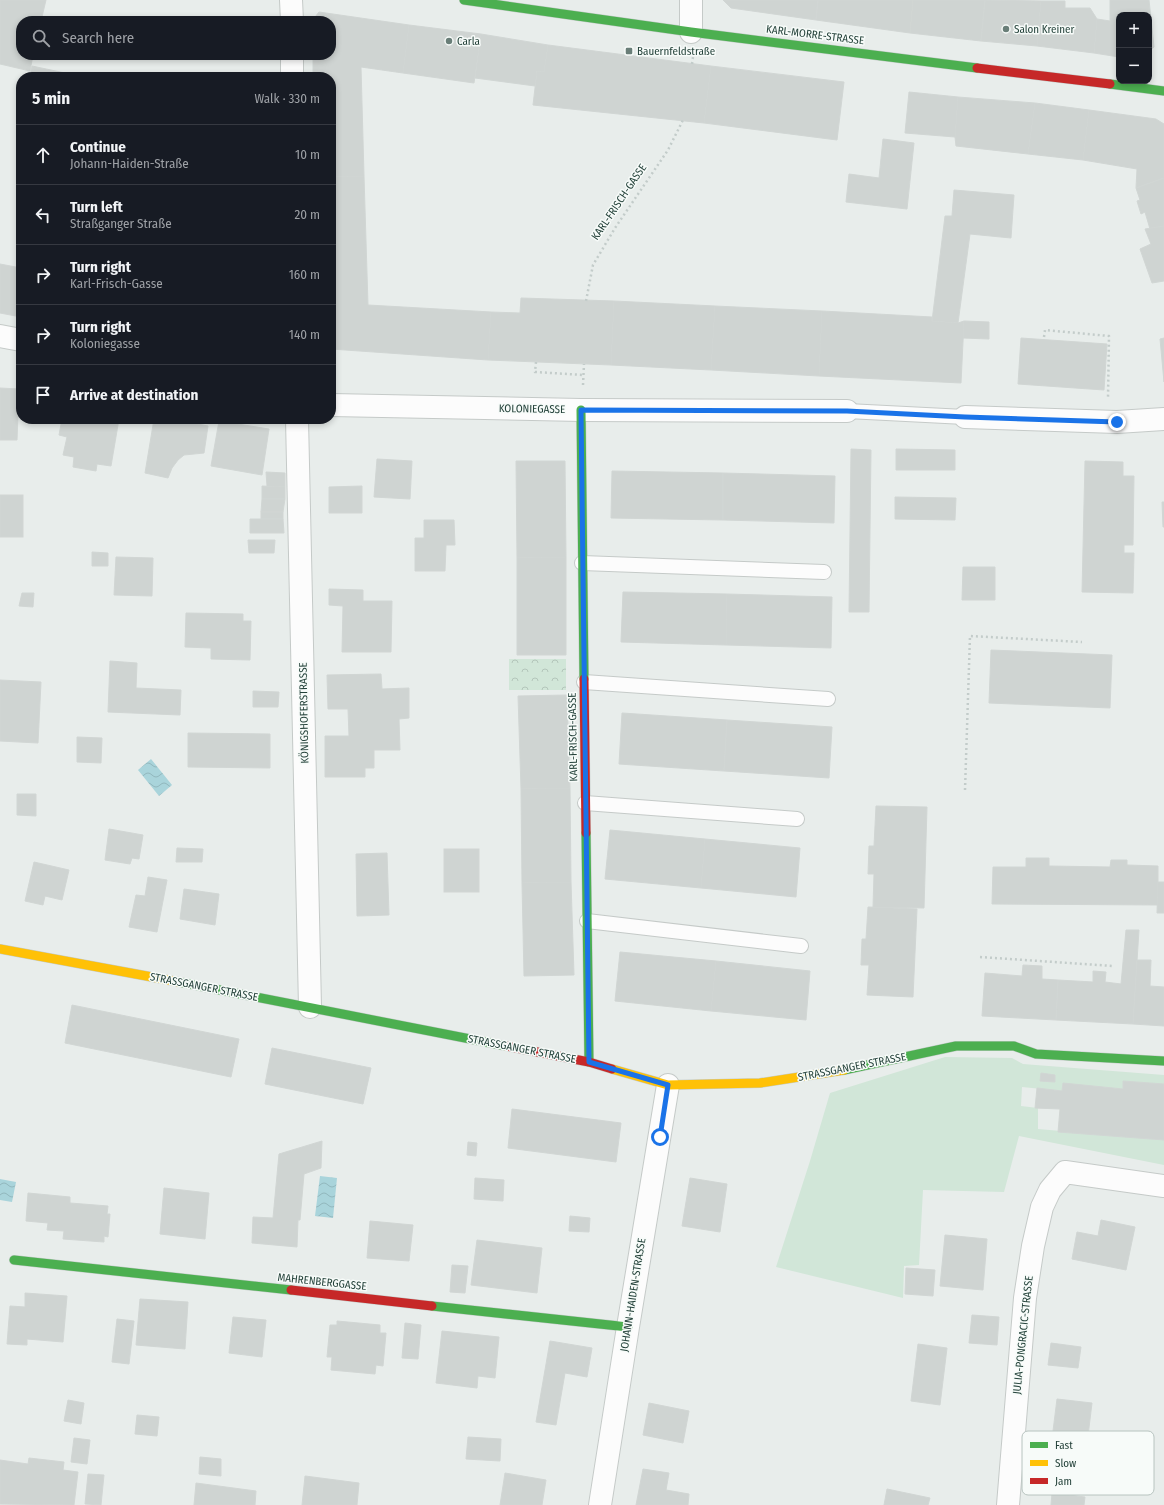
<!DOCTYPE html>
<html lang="en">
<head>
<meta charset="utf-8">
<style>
	body { margin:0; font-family:"Fira Sans Condensed",sans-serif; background:#20242c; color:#f1f3f6 }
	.controls { position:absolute; right:12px; top:12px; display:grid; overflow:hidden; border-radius:8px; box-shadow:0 2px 6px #0003 }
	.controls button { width:36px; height:36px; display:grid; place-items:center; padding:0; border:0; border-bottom:1px solid #363941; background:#171b24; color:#f1f3f6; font:20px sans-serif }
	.stop { position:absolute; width:12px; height:12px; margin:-9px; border:3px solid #1a73e8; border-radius:50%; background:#fff }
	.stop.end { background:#1a73e8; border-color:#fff; box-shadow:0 1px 4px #0008 }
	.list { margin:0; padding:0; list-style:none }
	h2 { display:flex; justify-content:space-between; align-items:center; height:52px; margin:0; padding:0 16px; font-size:17px }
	h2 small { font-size:13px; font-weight:400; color:#9ea1a6 }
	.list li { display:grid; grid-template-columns:26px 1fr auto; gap:12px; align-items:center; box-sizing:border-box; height:60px; padding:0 16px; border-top:1px solid #363941 }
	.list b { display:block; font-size:15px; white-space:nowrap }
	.list p { margin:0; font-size:13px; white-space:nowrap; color:#9ea1a6 }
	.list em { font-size:13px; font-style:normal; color:#9ea1a6 }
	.icon { flex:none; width:22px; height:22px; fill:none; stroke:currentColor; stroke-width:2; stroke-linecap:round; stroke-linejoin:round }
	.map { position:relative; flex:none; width:1164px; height:1505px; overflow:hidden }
	.search { position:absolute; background:#171b24; box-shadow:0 2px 6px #0003; left:16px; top:16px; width:320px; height:44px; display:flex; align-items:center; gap:10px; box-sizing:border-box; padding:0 14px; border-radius:16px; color:#9ea1a6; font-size:15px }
	.panel { position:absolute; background:#171b24; box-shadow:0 2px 6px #0003; left:16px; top:72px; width:320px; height:352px; border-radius:16px }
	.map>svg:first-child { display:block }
</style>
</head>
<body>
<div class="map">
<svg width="1164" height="1505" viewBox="0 0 1164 1505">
	<defs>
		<pattern id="forest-crowns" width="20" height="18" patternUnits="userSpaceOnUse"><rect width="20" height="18" fill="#d1e6d8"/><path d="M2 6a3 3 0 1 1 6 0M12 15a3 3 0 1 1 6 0" fill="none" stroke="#b3c6ba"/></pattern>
		<pattern id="water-waves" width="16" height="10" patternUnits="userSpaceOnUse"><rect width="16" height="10" fill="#a9d4db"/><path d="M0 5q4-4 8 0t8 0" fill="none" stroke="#91b7bd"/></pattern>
	</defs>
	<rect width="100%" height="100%" fill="#e8edeb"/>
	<path fill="#d1e6d8" d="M945,1057L1012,1058L1023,1064L1164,1075V1084L1123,1089L1063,1084L1062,1091L1022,1087L1021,1106L1038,1108V1129L1164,1140V1165L1019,1136L1004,1192L923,1190L919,1265L904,1266L903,1298L776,1267L810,1161L830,1093Z"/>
	<rect fill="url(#forest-crowns)" x="509" y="659" width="57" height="31"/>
	<g fill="url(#water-waves)">
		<path d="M151,759L172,785L159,796L138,770Z"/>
		<path d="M320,1176L337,1178L333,1218L315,1216Z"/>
		<path d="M0,1179L16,1182L12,1202L0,1200Z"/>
	</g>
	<g fill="#cfd4d2" stroke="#d1d6d4">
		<path d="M0,0H46L41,21H21V55H33L30,71L0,64Z"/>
		<path d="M723,0H818L816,20L731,8Z"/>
		<path d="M818,0H913L910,33L816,20Z"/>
		<path d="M913,0H985L981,41L910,33Z"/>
		<path d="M985,0L1041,1L1037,46L981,41Z"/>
		<path d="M1110,0H1149L1154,47L1149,51V15H1119V57L1094,53L1097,19L1110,21Z"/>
		<path d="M1041,1H1065V8H1090L1097,19L1094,53L1037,46Z"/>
		<path d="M319,12L409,25L403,73L361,67L364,176L331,177V77H313V55H331V21H312Z"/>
		<path d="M409,25L481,34L474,83L403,73Z"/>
		<path d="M481,34L548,45L544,72L537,71L535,86L475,78Z"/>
		<path d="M548,45L711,66L704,123L533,105L537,71L544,72Z"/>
		<path d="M32,66L84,77H30Z"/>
		<path d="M711,66L844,82L837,140L704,123Z"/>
		<path d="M909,92L958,97L955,137L905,133Z"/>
		<path d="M958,97L1035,103L1028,154L956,146L955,137Z"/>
		<path d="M1035,103L1089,110L1083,160L1028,154Z"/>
		<path d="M1089,110L1156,119L1164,124V178L1136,188L1137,169L1083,160Z"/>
		<path d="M883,139L914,143L907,209L846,202L849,174L879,178Z"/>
		<path d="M364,176L368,305L491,312L488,360L331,349V177Z"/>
		<path d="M1164,178V226L1150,229L1145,212L1141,214L1137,201L1140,200L1136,188Z"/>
		<path d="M954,190L1014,195L1011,238L970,234L958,323L932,321L945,216H952Z"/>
		<path d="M1164,226V281L1152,283L1140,249L1151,244L1145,229Z"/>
		<path d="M0,264L21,268V317L0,313Z"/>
		<path d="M521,298L614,301L611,365L488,360L491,312L520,313Z"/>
		<path d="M614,301L715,306L711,370L611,365Z"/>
		<path d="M715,306L822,311L819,376L711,370Z"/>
		<path d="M822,311L932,317V321L958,323L964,321L961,383L819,376Z"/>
		<path d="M964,321L989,322V339L963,338Z"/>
		<path d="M1021,338L1107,344L1104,390L1018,384Z"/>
		<path d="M1164,338V382L1160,339Z"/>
		<path d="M0,388L19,389L17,440H0Z"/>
		<path d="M62,419H119L111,466L97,464L96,471L73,467L74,457L63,455L67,437L59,435Z"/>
		<path d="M154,419H171L208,426L204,453L184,455L178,460L172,468L168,478L145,473Z"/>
		<path d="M219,421L269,429L262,475L211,466Z"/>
		<path d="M851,449L871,450L869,612H849Z"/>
		<path d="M896,449L955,450V470H896Z"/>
		<path d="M377,459L412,461L410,499L374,497Z"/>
		<path d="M516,461H565L566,557L517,558Z"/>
		<path d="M1085,461L1123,462V476H1134L1133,545H1124V553H1134L1133,593L1082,592Z"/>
		<path d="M612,471L723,473V520L611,518Z"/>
		<path d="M266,472L285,473V487L267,486Z"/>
		<path d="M723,473L835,476L834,523L723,520Z"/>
		<path d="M262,486L285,487V499H262Z"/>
		<path d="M362,486V513H329V487Z"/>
		<rect x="0" y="495" width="23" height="42"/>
		<path d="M895,497L956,498L955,520L895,519Z"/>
		<path d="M262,499H285L283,512H261Z"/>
		<path d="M1162,502H1164V527H1163Z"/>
		<rect x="261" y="512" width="22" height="7"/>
		<path d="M250,519H283L284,533H250Z"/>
		<path d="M424,520H454L455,545H446L445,571H415V538H424Z"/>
		<path d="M248,540H275L274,553H249Z"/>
		<path d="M92,552L108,553V566H92Z"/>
		<path d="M116,557L153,558L152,596L114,595Z"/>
		<path d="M566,557V655H517V558Z"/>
		<path d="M963,567H995V600H962Z"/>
		<path d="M329,589L363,590V601H392L391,652H342L343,606L329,605Z"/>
		<path d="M623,592L727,594L726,645L621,642Z"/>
		<path d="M22,593H34L33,607L19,606Z"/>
		<path d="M727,594L832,597L831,648L726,645Z"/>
		<path d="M186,613L243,614V621H251L250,660L211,659V648L185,647Z"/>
		<path d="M991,650L1112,655L1110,708L989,703Z"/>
		<path d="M110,661L137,663L136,688L181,690L180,715L108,712Z"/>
		<path d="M381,674L382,689L409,688V718L399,719L400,750H374V768H365V777H325V736H349L348,709H328L327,675Z"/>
		<path d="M0,680L41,682L38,743L0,741Z"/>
		<path d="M253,691L279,692L278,707H253Z"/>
		<path d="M567,695L570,788L521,789L518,696Z"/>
		<path d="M622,713L727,720L724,771L619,764Z"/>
		<path d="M727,720L832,727L829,778L724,771Z"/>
		<path d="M188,733L270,734V768L188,767Z"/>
		<path d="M77,737L102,738L101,763L77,762Z"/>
		<path d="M570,788L571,882L522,883L521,789Z"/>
		<path d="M17,794H36V816L17,815Z"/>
		<path d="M876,806L927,807L924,908L873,907L874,874H868L869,846H874Z"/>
		<path d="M109,829L143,835L139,859L132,858L130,864L105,860Z"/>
		<path d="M610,830L705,839L701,888L605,879Z"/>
		<path d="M705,839L800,848L796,897L701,888Z"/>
		<path d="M177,848L203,849L202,862H176Z"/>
		<rect x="444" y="849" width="35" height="43"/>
		<path d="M387,853L389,915L357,916L356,854Z"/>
		<path d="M1026,858H1049V866L1110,867L1111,860H1127V865L1158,866V905L992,904L993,867H1026Z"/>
		<path d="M34,862L69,870L62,900L45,896L43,905L25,901Z"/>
		<path d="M148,877L167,880L157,932L129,927L136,895L145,896Z"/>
		<path d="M571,882L574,975L524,976L522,883Z"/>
		<path d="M1158,882H1164V913H1157Z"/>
		<path d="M184,889L219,894L215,925L180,919Z"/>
		<path d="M868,907L917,909L913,997L867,995L869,965H861L862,939H866Z"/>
		<path d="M1126,930H1139L1133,1024L1056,1020L1058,980L1093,982V971L1106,972L1105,982L1121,984Z"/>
		<path d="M620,952L716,961L711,1011L615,1001Z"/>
		<path d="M1137,960H1151L1150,986L1164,987V1026L1133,1024Z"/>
		<path d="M716,961L810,971L806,1020L711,1011Z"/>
		<path d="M1023,965L1042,966V979L1058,980L1056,1020L982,1016L985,973L1022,976Z"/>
		<path d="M72,1005L239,1039L231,1077L65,1043Z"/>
		<path d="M272,1048L371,1068L363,1104L265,1084Z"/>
		<path d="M1041,1073L1055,1075V1082L1040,1081Z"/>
		<path d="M1123,1081L1164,1084V1140L1058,1132L1060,1109L1035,1108L1037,1088L1062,1091L1063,1083L1123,1089Z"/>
		<path d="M512,1109L621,1123L616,1162L508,1148Z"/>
		<path d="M322,1141L321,1168L304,1174L300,1220H298L297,1247L252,1243L253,1217L273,1218L279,1154Z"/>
		<path d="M468,1142L477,1143L476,1156L467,1155Z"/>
		<path d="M475,1178L504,1180L503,1201L474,1199Z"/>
		<path d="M690,1178L727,1184L720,1232L682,1226Z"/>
		<path d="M164,1188L209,1193L205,1239L160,1234Z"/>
		<path d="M28,1193L70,1197V1203L108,1206L107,1214H110L108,1237L104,1236V1242L63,1239L64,1231L47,1230L48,1223L26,1221Z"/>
		<path d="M570,1216L590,1218L589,1232L569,1231Z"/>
		<path d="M1101,1220L1135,1227L1126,1270L1072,1259L1077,1232L1098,1236Z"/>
		<path d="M370,1221L413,1225L409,1261L367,1258Z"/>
		<path d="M945,1235L987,1239L983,1290L940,1286Z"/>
		<path d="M477,1240L542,1248L537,1293L471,1285Z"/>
		<path d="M452,1265L468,1266L465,1293L450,1292Z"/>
		<path d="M906,1268L935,1270L933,1296L905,1294Z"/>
		<path d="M25,1293L67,1296L63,1342L27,1339V1345L7,1344L10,1306L25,1307Z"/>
		<path d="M140,1299L188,1302L185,1349L136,1345Z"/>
		<path d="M972,1315L999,1317L997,1345L969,1343Z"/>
		<path d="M233,1317L266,1320L262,1357L229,1353Z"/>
		<path d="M117,1319L134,1321L129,1364L112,1362Z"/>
		<path d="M337,1321L380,1325V1333H386L383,1366L376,1365L375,1374L331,1370L332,1357H327L330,1325H337Z"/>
		<path d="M405,1323L421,1325L418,1359L402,1358Z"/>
		<path d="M442,1331L499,1337L495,1378L478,1376L477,1388L436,1383Z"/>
		<path d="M550,1341L592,1348L587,1377L565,1373L556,1425L536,1422Z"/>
		<path d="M1051,1343L1081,1347L1078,1368L1048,1365Z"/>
		<path d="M918,1344L947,1348L940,1405L911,1401Z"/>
		<path d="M1057,1399L1092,1403L1087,1444L1052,1439Z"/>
		<path d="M68,1400L84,1403L81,1424L64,1421Z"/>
		<path d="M649,1403L689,1411L683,1443L643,1435Z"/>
		<path d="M137,1415L159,1417L157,1436L135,1434Z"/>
		<path d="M468,1437L501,1439L500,1461L466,1459Z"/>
		<path d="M74,1438L90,1440L87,1464L71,1462Z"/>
		<path d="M200,1457L221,1459V1476L199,1474Z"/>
		<path d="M29,1458L64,1462L63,1470L78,1472L74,1505L0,1504V1460L28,1464Z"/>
		<path d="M643,1469L669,1473L666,1490L689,1494L688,1505H636Z"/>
		<path d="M505,1473L546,1480L542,1505H500Z"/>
		<path d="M88,1474L104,1475L101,1505L85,1504Z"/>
		<path d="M305,1476L359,1483L357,1505H302Z"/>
		<path d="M196,1483L256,1491L255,1505H194Z"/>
		<path d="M887,1489L930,1498L928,1505H884Z"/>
		<path d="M1052,1493L1085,1497L1084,1505H1051Z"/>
	</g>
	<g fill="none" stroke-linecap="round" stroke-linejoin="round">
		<defs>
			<g id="lane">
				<path d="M847,411L965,417"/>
				<path d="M582,563L824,572"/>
				<path d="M584,682L828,699"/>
				<path d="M585,803L797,819"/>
				<path d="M587,921L801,946"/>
			</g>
			<g id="street">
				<path d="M291,0L292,21"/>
				<path d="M691,32V0"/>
				<path d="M292,55V77"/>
				<path d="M0,336L21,340"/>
				<path d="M331,405L581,410L847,411"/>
				<path d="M965,417L1117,422L1164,419"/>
				<path d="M297,419L310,1007"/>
				<path d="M600,1505L628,1327L668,1085"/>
				<path d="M1008,1505L1025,1298L1033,1246L1042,1207L1050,1190L1065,1172L1164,1186"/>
			</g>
			<g id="fast">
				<path d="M464,0L691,32L977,68"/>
				<path d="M1110,84L1164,91"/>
				<path d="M581,410L584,679"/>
				<path d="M586,833L589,1062"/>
				<path d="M179,982L506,1046"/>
				<path d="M844,1070L956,1046H1014L1036,1054L1164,1061"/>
				<path d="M14,1260L291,1290"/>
				<path d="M432,1306L628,1327"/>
			</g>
			<g id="slow">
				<path d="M0,949L179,982"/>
				<path d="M612,1069L668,1085L760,1083L844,1070"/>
			</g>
			<g id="jam">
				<path d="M977,68L1110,84"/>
				<path d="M584,679L586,833"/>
				<path d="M506,1046L589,1062L612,1069"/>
				<path d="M291,1290L432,1306"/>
			</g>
		</defs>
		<use href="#lane" stroke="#c5cac8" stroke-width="16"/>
		<use href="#street" stroke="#c5cac8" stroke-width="24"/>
		<use href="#fast" stroke="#c3cbc8" stroke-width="10"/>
		<use href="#slow" stroke="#c3cbc8" stroke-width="10"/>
		<use href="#jam" stroke="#c3cbc8" stroke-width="10"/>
		<g stroke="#c3ccca" stroke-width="2.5" stroke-dasharray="2 3" stroke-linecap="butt">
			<path d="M692,64L693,57"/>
			<path d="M586,301L593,265L615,228L668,150L683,120"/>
			<path d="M1044,337L1045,330L1109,336L1108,398"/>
			<path d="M536,362L535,372L583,375"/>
			<path d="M583,385L584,364"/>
			<path d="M965,790L970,636L1082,642"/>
			<path d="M980,957L1113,966"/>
		</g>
		<use href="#lane" stroke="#fcfcfc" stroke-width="14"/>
		<use href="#street" stroke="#fcfcfc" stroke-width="22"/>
		<use href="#fast" stroke="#4caf50" stroke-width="9"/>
		<use href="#slow" stroke="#ffc107" stroke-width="9"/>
		<use href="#jam" stroke="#c62828" stroke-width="9"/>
	</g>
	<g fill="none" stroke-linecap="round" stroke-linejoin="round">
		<path stroke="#1a73e8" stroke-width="5" d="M660,1137L668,1085L589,1062L581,410L847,411L965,417L1117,422"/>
	</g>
	<g fill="#697e78" stroke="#f7fbf9" stroke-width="1.5">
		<circle cx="1006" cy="29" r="4"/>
		<circle cx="449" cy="41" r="4"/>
		<rect x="625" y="47" width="8" height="8" rx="2"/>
	</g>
	<g text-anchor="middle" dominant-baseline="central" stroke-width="3" stroke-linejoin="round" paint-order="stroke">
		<g font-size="11" fill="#24423a" stroke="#f7fbf9" text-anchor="start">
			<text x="1014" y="29">Salon Kreiner</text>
			<text x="457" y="41">Carla</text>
			<text x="637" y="51">Bauernfeldstraße</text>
		</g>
		<g font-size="11" fill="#24423a" stroke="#f7fbf9">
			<text transform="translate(815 35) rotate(7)">KARL-MORRE-STRASSE</text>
			<text transform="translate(619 202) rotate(-56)">KARL-FRISCH-GASSE</text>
			<text transform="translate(532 409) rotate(1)">KOLONIEGASSE</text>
			<text transform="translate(304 713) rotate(-91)">KÖNIGSHOFERSTRASSE</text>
			<text transform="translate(573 737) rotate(-91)">KARL-FRISCH-GASSE</text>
			<text transform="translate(204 987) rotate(11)">STRASSGANGER STRASSE</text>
			<text transform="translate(522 1049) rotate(11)">STRASSGANGER STRASSE</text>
			<text transform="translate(852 1067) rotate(-11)">STRASSGANGER STRASSE</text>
			<text transform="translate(322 1282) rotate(6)">MAHRENBERGGASSE</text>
			<text transform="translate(633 1295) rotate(-81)">JOHANN-HAIDEN-STRASSE</text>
			<text transform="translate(1023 1335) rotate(-84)">JULIA-PONGRACIC-STRASSE</text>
		</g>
	</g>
	<rect x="1022" y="1431" width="132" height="64" rx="6" fill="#f7fbf9" stroke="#b8c4c0" stroke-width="1"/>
	<rect x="1030" y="1442" width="18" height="6" fill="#4caf50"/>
	<rect x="1030" y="1460" width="18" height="6" fill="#ffc107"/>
	<rect x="1030" y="1478" width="18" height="6" fill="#c62828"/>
	<g font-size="11" fill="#24423a">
		<text x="1055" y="1449">Fast</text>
		<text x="1055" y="1467">Slow</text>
		<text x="1055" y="1485">Jam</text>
	</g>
</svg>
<div class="controls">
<button>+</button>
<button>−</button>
</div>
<div class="stop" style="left:660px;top:1137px"></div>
<div class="stop end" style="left:1117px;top:422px"></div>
<div class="search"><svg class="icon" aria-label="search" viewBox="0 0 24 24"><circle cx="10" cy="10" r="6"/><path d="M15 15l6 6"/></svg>Search here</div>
<section class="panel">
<h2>5 min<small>Walk · 330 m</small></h2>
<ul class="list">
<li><svg class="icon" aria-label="ahead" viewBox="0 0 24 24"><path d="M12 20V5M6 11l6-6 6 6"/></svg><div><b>Continue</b><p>Johann-Haiden-Straße</p></div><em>10 m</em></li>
<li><svg class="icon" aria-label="left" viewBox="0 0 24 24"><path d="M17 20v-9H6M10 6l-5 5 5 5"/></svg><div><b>Turn left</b><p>Straßganger Straße</p></div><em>20 m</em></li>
<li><svg class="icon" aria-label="right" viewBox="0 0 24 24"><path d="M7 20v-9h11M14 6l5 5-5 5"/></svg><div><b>Turn right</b><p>Karl-Frisch-Gasse</p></div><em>160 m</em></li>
<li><svg class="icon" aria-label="right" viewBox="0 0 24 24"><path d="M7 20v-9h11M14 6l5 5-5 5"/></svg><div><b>Turn right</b><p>Koloniegasse</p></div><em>140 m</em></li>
<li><svg class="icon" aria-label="arrive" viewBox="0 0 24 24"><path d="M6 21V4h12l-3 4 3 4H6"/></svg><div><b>Arrive at destination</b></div></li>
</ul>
</section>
</div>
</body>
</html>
